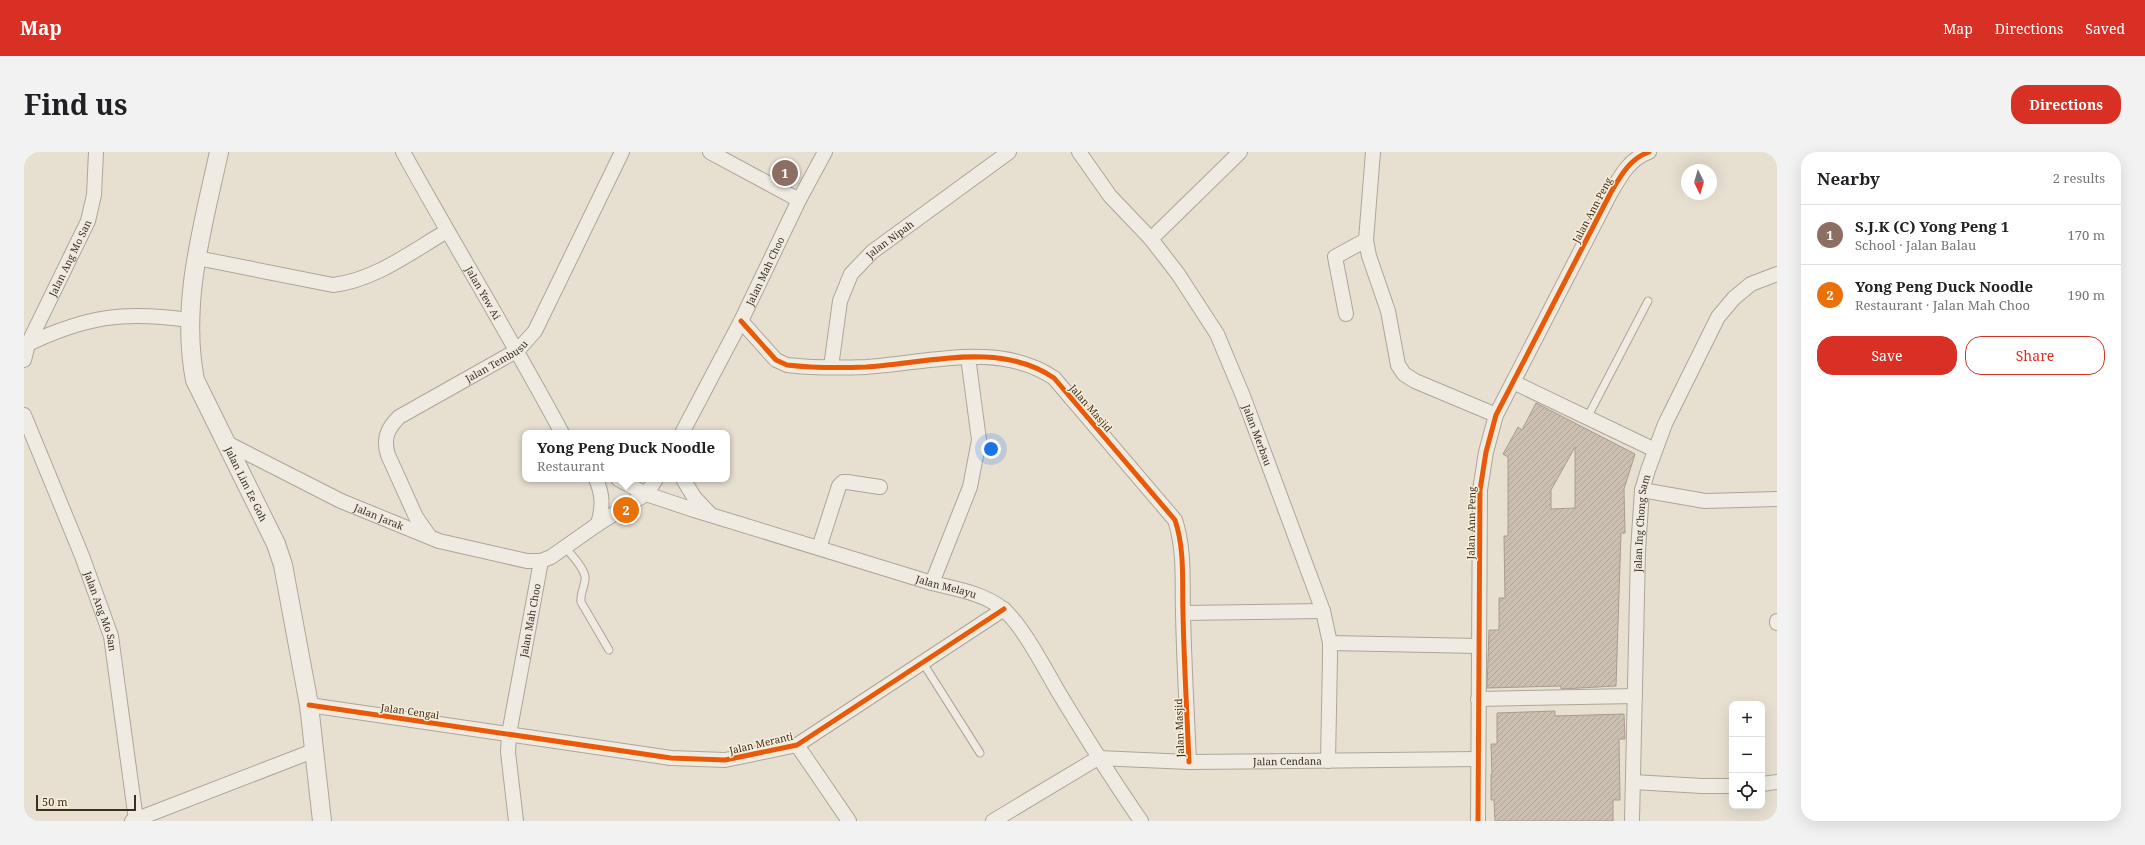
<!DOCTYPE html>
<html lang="en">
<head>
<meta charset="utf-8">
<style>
	body { margin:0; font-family:"Noto Serif",serif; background:#f2f2f2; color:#202124 }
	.controls { position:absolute; right:12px; bottom:12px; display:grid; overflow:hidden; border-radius:8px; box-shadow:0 4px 16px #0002 }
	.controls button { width:36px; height:36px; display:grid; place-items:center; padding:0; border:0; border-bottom:1px solid #e0e0e0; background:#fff; color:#202124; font:20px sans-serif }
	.compass { position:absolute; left:1657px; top:12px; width:36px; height:36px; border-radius:50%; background:#fff; box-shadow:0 4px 16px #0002; rotate:175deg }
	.scale { position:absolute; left:12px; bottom:10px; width:100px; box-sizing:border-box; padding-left:4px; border:2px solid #3d2e20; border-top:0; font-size:11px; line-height:14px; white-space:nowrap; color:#3d2e20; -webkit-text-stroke:3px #f7eed8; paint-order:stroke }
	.you { position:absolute; left:967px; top:297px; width:14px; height:14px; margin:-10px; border:3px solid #fff; border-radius:50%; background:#1a73e8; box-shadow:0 0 0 6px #1a73e833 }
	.badge { display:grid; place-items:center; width:26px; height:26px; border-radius:50%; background:#d93025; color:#fff; font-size:13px; font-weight:700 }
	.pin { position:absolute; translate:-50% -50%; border:2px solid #fff; box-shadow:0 1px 4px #0006 }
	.popup { position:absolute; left:498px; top:278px; width:208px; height:52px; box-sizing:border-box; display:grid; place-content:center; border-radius:8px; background:#fff; filter:drop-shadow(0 1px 3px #0005); font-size:13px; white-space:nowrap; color:#757577 }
	.popup b { font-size:15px; color:#202124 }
	.popup::after { content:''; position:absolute; left:50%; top:100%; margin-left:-8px; border:8px solid transparent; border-top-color:#fff }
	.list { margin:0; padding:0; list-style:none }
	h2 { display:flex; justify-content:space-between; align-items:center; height:52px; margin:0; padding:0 16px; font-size:17px }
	h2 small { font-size:13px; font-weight:400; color:#757577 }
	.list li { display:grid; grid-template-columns:26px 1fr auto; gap:12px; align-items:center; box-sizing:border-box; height:60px; padding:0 16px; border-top:1px solid #e0e0e0 }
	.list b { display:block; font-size:15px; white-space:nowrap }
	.list p { margin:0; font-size:13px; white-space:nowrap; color:#757577 }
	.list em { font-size:13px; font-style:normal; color:#757577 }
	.actions { display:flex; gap:8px; padding:12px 16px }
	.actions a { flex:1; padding:9px 0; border:1px solid #d93025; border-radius:16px; text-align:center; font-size:14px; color:#d93025 }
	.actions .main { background:#d93025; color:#fff }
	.icon { flex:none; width:22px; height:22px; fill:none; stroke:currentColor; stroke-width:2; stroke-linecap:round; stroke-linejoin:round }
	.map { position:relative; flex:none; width:1753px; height:669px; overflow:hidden; border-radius:16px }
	header { display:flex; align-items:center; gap:24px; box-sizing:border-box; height:56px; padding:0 20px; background:#d93025; color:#fff }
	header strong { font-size:19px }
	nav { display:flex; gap:22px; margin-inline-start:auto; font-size:14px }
	.intro { display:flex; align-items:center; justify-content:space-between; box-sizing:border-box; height:96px; padding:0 24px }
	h1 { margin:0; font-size:28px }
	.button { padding:10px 18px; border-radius:16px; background:#d93025; color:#fff; font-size:14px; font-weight:700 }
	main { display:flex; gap:24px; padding:0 24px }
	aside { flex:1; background:#fff; border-radius:16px; box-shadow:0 4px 16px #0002 }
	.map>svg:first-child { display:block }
</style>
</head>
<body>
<header>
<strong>Map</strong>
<nav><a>Map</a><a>Directions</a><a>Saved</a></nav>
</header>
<div class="intro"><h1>Find us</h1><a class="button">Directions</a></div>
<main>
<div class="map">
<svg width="1753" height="669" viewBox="0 0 1753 669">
	<defs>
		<pattern id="building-hatch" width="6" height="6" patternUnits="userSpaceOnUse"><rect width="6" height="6" fill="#cbbfb2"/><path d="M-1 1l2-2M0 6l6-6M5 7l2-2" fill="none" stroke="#afa499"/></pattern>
	</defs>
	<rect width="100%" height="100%" fill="#e7e0d1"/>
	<g fill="url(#building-hatch)" stroke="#a89c90" fill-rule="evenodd">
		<path d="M1512,251L1611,302L1600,337L1601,381H1597L1592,534L1537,537V534L1463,536L1465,478H1475V446H1481L1480,384H1484V305L1479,302L1494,275L1498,278ZM1551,295V356L1527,357V338Z"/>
		<path d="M1531,559V564L1600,562L1601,587H1595L1596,648H1589V669H1471L1470,648H1467V622H1468L1467,592H1473V561Z"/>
	</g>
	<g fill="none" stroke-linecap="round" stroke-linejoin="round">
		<defs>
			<g id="service">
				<path d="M1563,266L1624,149"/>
				<path d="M541,395C547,403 563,418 561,428C560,436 556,442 557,450L585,498"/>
				<path d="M899,511L956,601"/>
			</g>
			<g id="minor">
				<path id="s1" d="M379,0C431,94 487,186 538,281"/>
				<path d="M686,0L775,48"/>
				<path id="s2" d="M1055,0L1086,44L1127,87L1154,122L1193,182L1219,244L1299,459L1306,491V506L1304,609"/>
				<path d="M1349,0L1342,88L1345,104L1364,159L1374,213L1380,222L1391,229L1472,263"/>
				<path d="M1127,87L1216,0"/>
				<path d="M173,106L309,133C351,128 387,100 423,79"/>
				<path d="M1322,162L1311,105L1342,88"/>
				<path d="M717,169L752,208L763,213C789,216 816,216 842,215C903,211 976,189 1030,226L1151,368C1161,398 1158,429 1159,461C1160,511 1163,561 1165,610"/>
				<path d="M4,192C63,164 100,159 165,168"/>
				<path id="s3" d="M0,208L4,192L64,69L70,43L72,0"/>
				<path id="s4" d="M807,215L816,149L827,122L848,100L985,0"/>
				<path d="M1489,230L1631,298"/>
				<path id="s5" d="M0,263L58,404L87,484L112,668"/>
				<path id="s6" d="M658,281L717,169L775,48L801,0"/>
				<path id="s7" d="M203,291L317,349L415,389L503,409H517L527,405L574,372L622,342L632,327"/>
				<path d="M572,327C579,343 579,355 574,372"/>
				<path id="s8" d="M594,327L622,342L667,357L908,431C932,437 959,441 979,457C998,472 1022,519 1035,541C1061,584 1088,627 1117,669"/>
				<path d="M659,327L670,345L687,363"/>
				<path d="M1618,338L1681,349L1753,347"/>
				<path id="s9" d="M406,385L392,365L364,303C359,287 363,277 375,265L494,198L511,179L598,0"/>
				<path d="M795,396L815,334L819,330H823L856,335"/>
				<path d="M908,431L946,335L955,288L944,205"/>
				<path d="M1159,461L1299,459"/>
				<path d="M1753,469V471"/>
				<path d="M1306,491L1455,494"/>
				<path d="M1454,547L1611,544"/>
				<path d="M285,553L647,606L701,608L773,593L980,457"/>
				<path d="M773,593L825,669"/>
				<path d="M1609,630L1678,634H1708"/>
				<path d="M1738,632L1753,630"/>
				<path d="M108,669L289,599"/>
				<path id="s10" d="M492,669L484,600L485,582L517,409"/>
				<path id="s11" d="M969,669L1074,606L1165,610L1454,607"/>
				<path d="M1454,669L1456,338L1462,300L1472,263L1586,42C1596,25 1605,7 1625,0"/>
				<path id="s12" d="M1608,669L1614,399L1618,338L1624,318L1641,272L1694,165L1710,146L1727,132L1753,122"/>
			</g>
			<g id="tertiary">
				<path id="s13" d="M195,0C179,74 156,151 171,228L252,392L259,413L285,553L298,669"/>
			</g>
		</defs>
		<use href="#service" stroke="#ada599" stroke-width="9"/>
		<use href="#minor" stroke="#ada599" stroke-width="16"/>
		<use href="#tertiary" stroke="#ada599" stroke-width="20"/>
		<use href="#service" stroke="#efebe3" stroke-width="7"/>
		<use href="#minor" stroke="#efebe3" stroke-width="14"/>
		<use href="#tertiary" stroke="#efebe3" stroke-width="18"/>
		<defs>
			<g id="cycleway">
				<path d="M717,169L752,208L763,213C789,216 816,216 842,215C903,211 976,189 1030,226L1151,368C1161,398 1158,429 1159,461C1160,511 1163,561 1165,610"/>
				<path d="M285,553L647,606L701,608L773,593L980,457"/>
				<path d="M1454,669L1456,338L1462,300L1472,263L1586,42C1596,25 1605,7 1625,0"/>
			</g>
		</defs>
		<use href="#cycleway" stroke="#f7eed8" stroke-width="8"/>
		<use href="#cycleway" stroke="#e8590c" stroke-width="5"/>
	</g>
	<g text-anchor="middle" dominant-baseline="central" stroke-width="3" stroke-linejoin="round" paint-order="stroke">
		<g font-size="10" fill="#3d2e20" stroke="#f7eed8">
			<text transform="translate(1568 58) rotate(-62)">Jalan Ann Peng</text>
			<text stroke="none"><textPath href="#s4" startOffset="148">Jalan Nipah</textPath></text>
			<text stroke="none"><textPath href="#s3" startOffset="112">Jalan Ang Mo San</textPath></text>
			<text stroke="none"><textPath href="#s6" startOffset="182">Jalan Mah Choo</textPath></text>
			<text stroke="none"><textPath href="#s1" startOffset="162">Jalan Yew Ai</textPath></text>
			<text stroke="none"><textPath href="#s9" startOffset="247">Jalan Tembusu</textPath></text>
			<text transform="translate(1067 256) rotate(49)">Jalan Masjid</text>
			<text stroke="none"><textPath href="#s2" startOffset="338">Jalan Merbau</textPath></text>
			<text stroke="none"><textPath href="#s13" startOffset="347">Jalan Lim Ee Goh</textPath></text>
			<text stroke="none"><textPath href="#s7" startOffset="169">Jalan Jarak</textPath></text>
			<text transform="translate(1447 371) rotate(-89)">Jalan Ann Peng</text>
			<text stroke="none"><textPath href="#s12" startOffset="298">Jalan Ing Chong Sam</textPath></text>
			<text stroke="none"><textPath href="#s8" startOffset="346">Jalan Melayu</textPath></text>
			<text stroke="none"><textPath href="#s5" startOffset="211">Jalan Ang Mo San</textPath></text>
			<text stroke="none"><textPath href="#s10" startOffset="203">Jalan Mah Choo</textPath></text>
			<text transform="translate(386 559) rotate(8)">Jalan Cengal</text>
			<text transform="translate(1155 576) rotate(-92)">Jalan Masjid</text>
			<text transform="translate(737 591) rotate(-13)">Jalan Meranti</text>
			<text stroke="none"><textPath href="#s11" startOffset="312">Jalan Cendana</textPath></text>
		</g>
	</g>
</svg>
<div class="controls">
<button>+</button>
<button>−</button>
<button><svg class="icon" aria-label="locate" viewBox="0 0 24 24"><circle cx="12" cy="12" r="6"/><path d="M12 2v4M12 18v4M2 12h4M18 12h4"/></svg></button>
</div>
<svg class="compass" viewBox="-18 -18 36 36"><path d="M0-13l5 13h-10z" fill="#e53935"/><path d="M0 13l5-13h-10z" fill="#757577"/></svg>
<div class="scale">50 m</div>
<div class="you"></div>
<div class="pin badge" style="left:761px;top:21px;background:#8d6e63">1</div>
<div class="pin badge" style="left:602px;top:358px;background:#e8710a">2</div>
<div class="popup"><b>Yong Peng Duck Noodle</b>Restaurant</div>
</div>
<aside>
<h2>Nearby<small>2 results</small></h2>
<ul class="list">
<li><span class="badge" style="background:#8d6e63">1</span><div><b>S.J.K (C) Yong Peng 1</b><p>School · Jalan Balau</p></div><em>170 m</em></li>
<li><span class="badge" style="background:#e8710a">2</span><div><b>Yong Peng Duck Noodle</b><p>Restaurant · Jalan Mah Choo</p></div><em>190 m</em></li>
</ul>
<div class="actions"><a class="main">Save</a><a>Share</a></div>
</aside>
</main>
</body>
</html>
